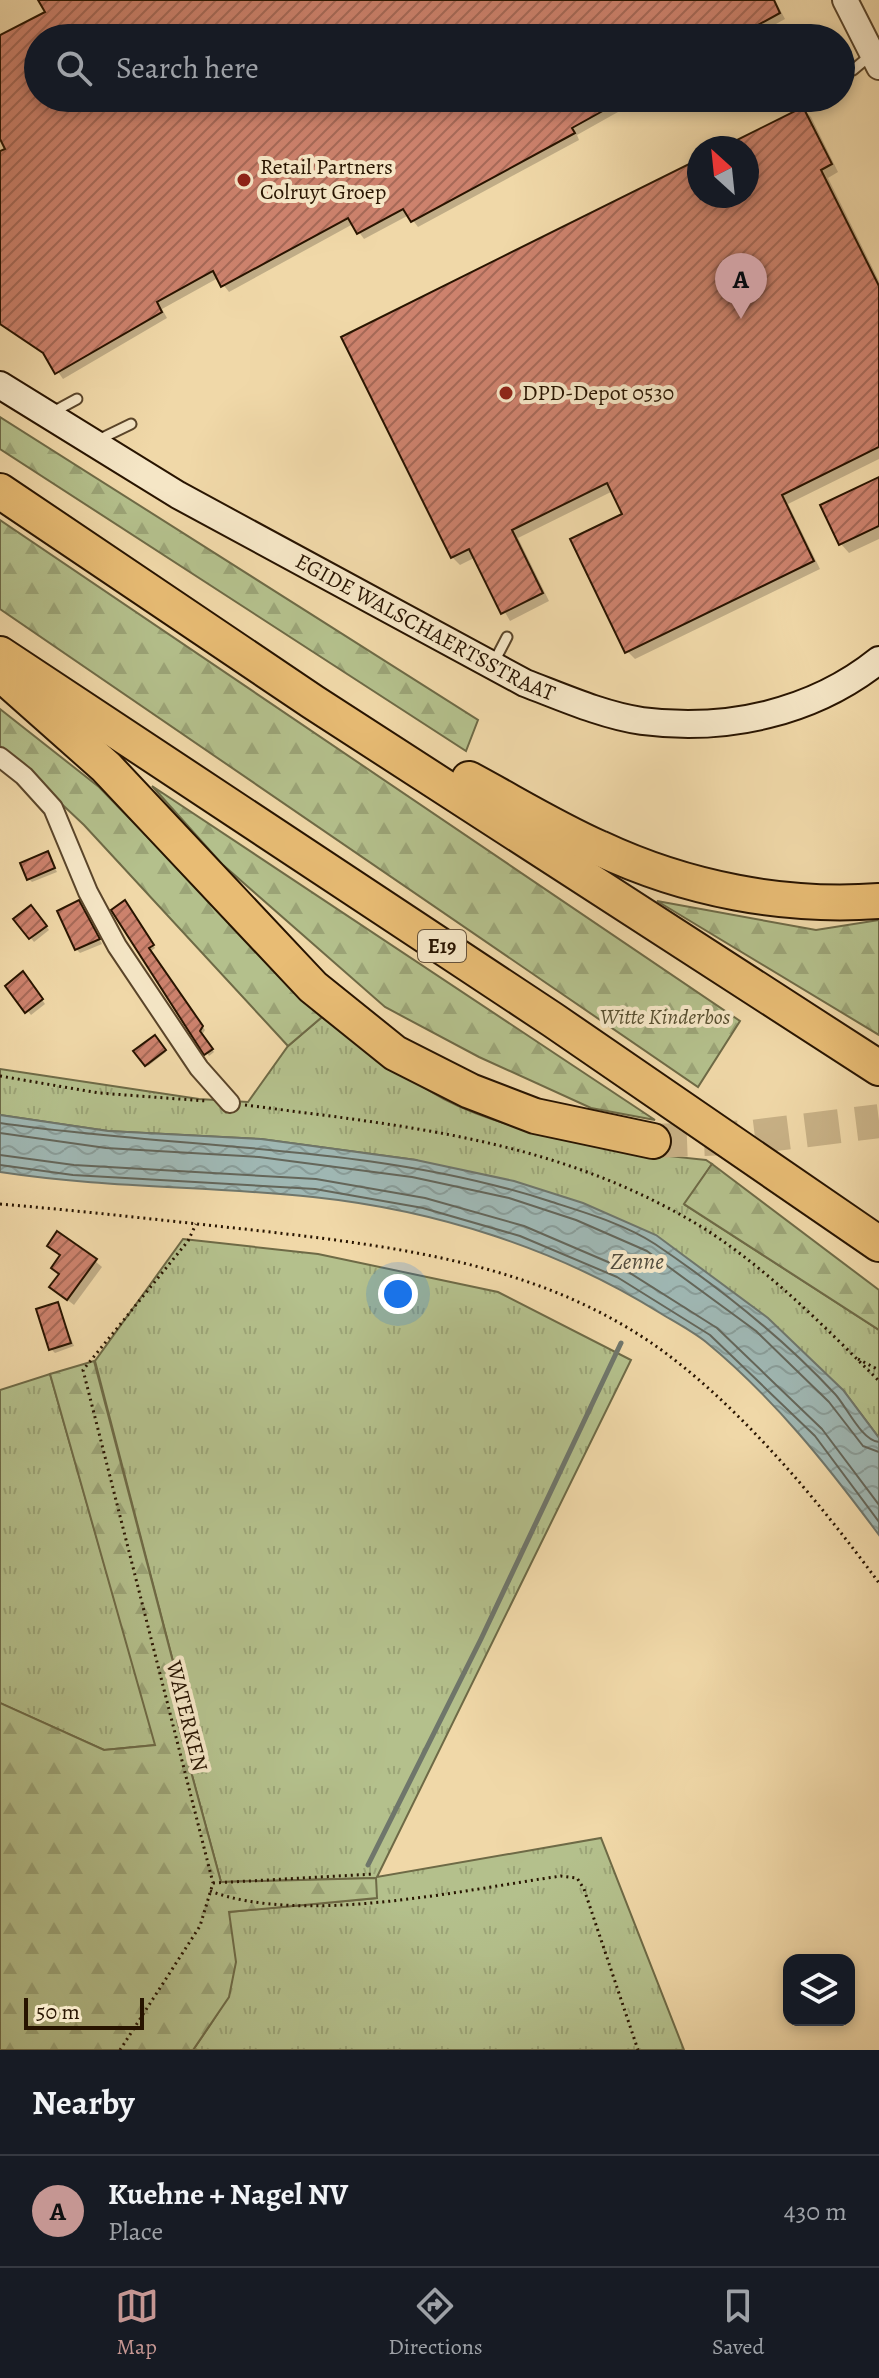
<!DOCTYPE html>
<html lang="en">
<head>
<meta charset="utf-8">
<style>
	body { margin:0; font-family:Alegreya,serif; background:#242831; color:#f1f3f6 }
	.controls { position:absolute; right:24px; bottom:24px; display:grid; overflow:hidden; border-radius:16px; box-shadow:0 4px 12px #0003 }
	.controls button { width:72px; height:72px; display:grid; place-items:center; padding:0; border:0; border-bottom:2px solid #363941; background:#171b24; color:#f1f3f6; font:40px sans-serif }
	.compass { position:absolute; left:687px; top:136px; width:72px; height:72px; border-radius:50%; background:#171b24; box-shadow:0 4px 12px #0003; rotate:333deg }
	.scale { position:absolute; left:24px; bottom:20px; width:120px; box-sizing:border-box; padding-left:8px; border:4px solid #281400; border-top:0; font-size:22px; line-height:28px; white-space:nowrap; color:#281400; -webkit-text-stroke:6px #f5e6c6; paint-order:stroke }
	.you { position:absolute; left:398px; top:1294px; width:28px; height:28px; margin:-20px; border:6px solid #fff; border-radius:50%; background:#1a73e8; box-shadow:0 0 0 12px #1a73e833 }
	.badge { display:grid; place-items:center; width:52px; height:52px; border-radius:50%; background:#c59692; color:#111; font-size:26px; font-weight:700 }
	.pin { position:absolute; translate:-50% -66px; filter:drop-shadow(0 2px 4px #0008) }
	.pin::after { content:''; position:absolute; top:42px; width:28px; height:24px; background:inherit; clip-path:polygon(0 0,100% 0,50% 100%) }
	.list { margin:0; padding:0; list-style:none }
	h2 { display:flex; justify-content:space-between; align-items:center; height:104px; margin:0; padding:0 32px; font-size:34px }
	h2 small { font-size:26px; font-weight:400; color:#9ea1a6 }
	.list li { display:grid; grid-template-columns:52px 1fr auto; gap:24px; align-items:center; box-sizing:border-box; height:112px; padding:0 32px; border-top:2px solid #363941 }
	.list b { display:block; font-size:30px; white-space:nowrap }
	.list p { margin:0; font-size:26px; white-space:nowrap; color:#9ea1a6 }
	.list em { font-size:26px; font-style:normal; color:#9ea1a6 }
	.icon { flex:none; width:44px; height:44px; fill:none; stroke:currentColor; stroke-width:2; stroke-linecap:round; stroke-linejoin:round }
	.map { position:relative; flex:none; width:879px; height:2050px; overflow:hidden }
	.search { position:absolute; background:#171b24; box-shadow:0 4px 12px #0003; left:24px; right:24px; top:24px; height:88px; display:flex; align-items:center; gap:20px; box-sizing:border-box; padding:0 28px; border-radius:44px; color:#9ea1a6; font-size:30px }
	.sheet { height:216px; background:#171b24 }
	nav { display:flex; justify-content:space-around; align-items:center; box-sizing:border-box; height:112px; border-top:2px solid #363941; background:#171b24; font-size:22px; color:#9ea1a6 }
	nav a { display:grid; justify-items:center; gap:4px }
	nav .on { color:#c59692 }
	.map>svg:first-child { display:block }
</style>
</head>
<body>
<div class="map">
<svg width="879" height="2050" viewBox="0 0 879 2050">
	<defs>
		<pattern id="grass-tufts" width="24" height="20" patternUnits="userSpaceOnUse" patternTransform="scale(2)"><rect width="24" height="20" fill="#b4c08c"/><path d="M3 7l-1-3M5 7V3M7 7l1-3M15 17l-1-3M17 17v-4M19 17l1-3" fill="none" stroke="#9ba477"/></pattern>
		<pattern id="forest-firs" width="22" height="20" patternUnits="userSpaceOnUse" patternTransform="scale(2)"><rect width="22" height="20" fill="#b4c08c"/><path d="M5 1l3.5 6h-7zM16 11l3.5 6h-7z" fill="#9ba477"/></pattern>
		<pattern id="water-waves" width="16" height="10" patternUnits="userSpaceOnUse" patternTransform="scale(2)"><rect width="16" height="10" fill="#9fb7b3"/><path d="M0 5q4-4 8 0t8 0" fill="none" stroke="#899c98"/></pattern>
		<pattern id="building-hatch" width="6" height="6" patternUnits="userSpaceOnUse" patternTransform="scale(2)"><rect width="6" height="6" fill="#cd826d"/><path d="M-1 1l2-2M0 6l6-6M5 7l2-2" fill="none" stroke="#a66957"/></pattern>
	</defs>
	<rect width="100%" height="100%" fill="#f0d8a8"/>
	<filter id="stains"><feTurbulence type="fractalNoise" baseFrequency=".0025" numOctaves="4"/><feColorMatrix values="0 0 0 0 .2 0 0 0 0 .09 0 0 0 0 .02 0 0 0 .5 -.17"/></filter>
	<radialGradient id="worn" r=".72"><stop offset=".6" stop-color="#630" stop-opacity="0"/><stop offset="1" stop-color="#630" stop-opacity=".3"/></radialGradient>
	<g fill="url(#grass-tufts)" stroke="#6e6a46" stroke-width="2">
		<path d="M322,1017C362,1045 401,1076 444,1099C513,1135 629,1153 706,1160L712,1164L685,1205L879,1330V1438L843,1390L416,1160L261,1139L108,1131L0,1115V1069L199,1099L248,1102L288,1046Z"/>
		<path d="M183,1239L318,1254L498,1292L631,1360L377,1877L601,1838L684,2050H193C235,1989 239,1986 228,1912L376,1898V1878L221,1882L177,1720L187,1715L95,1361Z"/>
		<path d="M50,1374L156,1745L104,1750L0,1703V1390Z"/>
	</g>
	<g fill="url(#forest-firs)" stroke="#6e6a46" stroke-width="2">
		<path d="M0,417L478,720L466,751L0,449Z"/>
		<path d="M0,520L740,1021L698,1087L0,609Z"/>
		<path d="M0,709L99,787L322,1017L288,1046L84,825L0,746Z"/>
		<path d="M152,786L655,1120L591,1108L479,1057L385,1007L222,864Z"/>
		<path d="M657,901L816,930L879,920V1035Z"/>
		<path d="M712,1164L879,1290V1330L684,1204Z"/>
		<path d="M94,1361L187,1715L177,1720L221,1882L376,1878L377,1898L229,1912L236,1962L229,1997L193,2050H0V1703L104,1750L155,1745L50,1374Z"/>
	</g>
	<path fill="url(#water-waves)" stroke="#6f766b" stroke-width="2" d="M0,1115L108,1131L261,1139L416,1160L514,1181L583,1203L656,1235L768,1318L843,1390L879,1438V1535C827,1465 774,1398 706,1342C692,1331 675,1322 660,1313C556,1248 435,1210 313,1197C209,1186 104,1188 0,1172Z"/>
	<g fill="#0003">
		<path d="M41,0H775L785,19L751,38H38V98H643L577,135L579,140L418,227L409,215L364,239L353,224L229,292L218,278L162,309L167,318L63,379L47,356L0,324V154L7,150L0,135V37L48,13Z"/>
		<path d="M803,109L811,117L838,172L828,178L879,281V459L788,504L820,569L635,659L627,651L624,515L613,491L518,538L549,601L510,621L474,558L460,565L452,557L699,161V196H747V148H725Z"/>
		<path d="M879,479V539L849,553L841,544Z"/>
		<path d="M47,853L57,872L32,882L28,878Z"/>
		<path d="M82,906L102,944L80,953L76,949Z"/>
		<path d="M128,906L155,948L151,951L205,1030L202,1035L214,1052L209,1056L114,910Z"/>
		<path d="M35,911L49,930L34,942L16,919Z"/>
		<path d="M27,978L45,1004L31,1015L8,986Z"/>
		<path d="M154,1037L166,1052L148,1066L136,1052Z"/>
		<path d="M95,1261L102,1267L74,1305L51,1287Z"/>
		<path d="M57,1304L74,1346L55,1353L51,1349Z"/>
	</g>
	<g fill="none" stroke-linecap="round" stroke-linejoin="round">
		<g stroke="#64665a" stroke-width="2">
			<path d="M0,1123C183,1150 371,1143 549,1201C583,1212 625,1224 655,1244C720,1288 782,1337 835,1394C847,1407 861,1440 879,1442"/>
			<path d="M0,1133L106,1148L259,1157L412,1177L509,1198L576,1220L647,1251L756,1331L829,1402L863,1446L879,1452"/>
			<path d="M0,1155L74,1165L316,1179L425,1198L524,1226L622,1268L717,1328L822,1429L879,1505"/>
			<path d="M0,1165L73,1175L315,1189L423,1208L520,1236L617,1277L710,1335L815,1436L879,1522"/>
		</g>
		<path stroke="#6f766b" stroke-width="5" d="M368,1865L481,1639L621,1343"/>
	</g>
	<g fill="url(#building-hatch)" stroke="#281400" stroke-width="2">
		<path d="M38,0H774L780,13L734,38H38V98H626L572,128L575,133L411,222L403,209L357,234L348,218L221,287L213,271L157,302L162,312L55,374L43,353L0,324V151L5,149L0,139V35L45,12Z"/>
		<path d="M803,107L832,164L821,170L879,286V447L782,495L814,561L625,653L570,539L622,514L607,483L512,530L543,593L501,614L469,549L451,558L341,337L699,159V196H747V148H721Z"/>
		<path d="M879,477V526L839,545L820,505Z"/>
		<path d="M48,851L55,868L27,880L20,863Z"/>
		<path d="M79,900L100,939L75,950L57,911Z"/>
		<path d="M125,900L154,945L149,948L203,1026L200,1031L213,1049L204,1055L111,910Z"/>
		<path d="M31,905L47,926L29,939L13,919Z"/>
		<path d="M23,971L43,999L25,1013L5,986Z"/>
		<path d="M155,1035L166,1050L145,1066L133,1051Z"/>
		<path d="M57,1231L97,1259L67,1300L49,1287L59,1274L51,1268L60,1255L47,1246Z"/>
		<path d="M58,1302L71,1343L49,1350L36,1309Z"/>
	</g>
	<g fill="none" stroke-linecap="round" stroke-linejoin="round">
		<path stroke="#c8b186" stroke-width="34" stroke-dasharray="34 17" stroke-linecap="butt" d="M653,1141L752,1137L879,1121"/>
		<defs>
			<g id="service">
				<path d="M853,70L872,54"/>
				<path d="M53,412L77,399"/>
				<path d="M98,440L131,424"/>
				<path d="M494,662L507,637"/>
			</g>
			<path id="minor" d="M0,757L24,776L53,808L88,892L117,946L199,1068L230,1103"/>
			<path id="tertiary" d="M845,0L879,67"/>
			<g id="secondary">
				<path id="s1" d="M0,385L178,495L525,683C562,697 602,715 642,721C726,732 813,713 879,660"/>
			</g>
			<g id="motorway">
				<path d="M0,491L313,702L879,1068"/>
				<path d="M0,654L553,1020L879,1244"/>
				<path d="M0,673L106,767L313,987L395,1053L470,1091L535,1116L653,1141"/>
				<path d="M469,779C512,802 554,828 599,848C686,889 784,908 879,901"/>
			</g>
		</defs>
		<use href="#service" stroke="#5a452a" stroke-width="13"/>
		<use href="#minor" stroke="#5a452a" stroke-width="22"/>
		<use href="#tertiary" stroke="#5a452a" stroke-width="28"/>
		<use href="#secondary" stroke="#281400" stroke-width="30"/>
		<use href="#motorway" stroke="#281400" stroke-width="38"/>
		<g stroke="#281400" stroke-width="3" stroke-dasharray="2 4" stroke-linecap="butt">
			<path d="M0,1076L99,1093L206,1101"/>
			<path d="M245,1105C405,1126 553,1139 695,1223C762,1263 824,1326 879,1381"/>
			<path d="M0,1204C84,1211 169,1221 253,1230C391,1246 532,1262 650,1342C734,1399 819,1501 879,1583"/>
			<path d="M858,1359L879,1370"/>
			<path d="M213,1883L374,1874"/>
			<path d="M210,1891C303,1926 462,1890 561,1876L577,1878L584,1889L638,2050"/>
			<path d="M120,2050L200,1926L213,1883L83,1370L188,1241L196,1224"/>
		</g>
		<use href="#service" stroke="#f5e6c6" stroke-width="9"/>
		<use href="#minor" stroke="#f5e6c6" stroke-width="18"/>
		<use href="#tertiary" stroke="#f5e6c6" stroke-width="24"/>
		<use href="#secondary" stroke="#f5e6c6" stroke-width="26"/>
		<use href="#motorway" stroke="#e8bc74" stroke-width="34"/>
	</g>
	<g fill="#8f2418" stroke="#f5e6c6" stroke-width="3">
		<circle cx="244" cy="180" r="8"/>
		<circle cx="506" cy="393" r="8"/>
	</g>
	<g text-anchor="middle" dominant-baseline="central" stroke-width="8" stroke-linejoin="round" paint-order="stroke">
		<rect fill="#f5e6c6" stroke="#66533b" stroke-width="2" x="418" y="930" width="48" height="32" rx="6"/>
		<g font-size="20" font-weight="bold" fill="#281400">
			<text x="442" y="946">E19</text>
		</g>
		<g font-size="22" fill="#281400" stroke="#f5e6c6" text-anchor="start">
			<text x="260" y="167">Retail Partners<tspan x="260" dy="25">Colruyt Groep</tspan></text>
			<text x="522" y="393">DPD-Depot 0530</text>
		</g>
		<g font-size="22" fill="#281400" stroke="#f5e6c6">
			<text stroke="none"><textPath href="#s1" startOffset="490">EGIDE WALSCHAERTSSTRAAT</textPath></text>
			<text transform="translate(187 1716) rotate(76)">WATERKEN</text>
		</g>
		<g font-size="22" font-style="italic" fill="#595031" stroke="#f5e6c6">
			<text x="665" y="1017">Witte Kinderbos</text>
		</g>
		<g font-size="24" font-style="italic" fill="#524d3f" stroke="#f5e6c6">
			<text x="637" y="1261">Zenne</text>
		</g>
	</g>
	<rect width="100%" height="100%" filter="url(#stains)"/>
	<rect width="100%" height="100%" fill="url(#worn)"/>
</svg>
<div class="controls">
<button><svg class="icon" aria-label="layers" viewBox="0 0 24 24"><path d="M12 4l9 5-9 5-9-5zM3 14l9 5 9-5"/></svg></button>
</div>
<svg class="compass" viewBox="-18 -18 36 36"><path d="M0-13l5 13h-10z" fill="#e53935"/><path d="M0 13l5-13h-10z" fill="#9ea1a6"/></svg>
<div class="scale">50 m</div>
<div class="you"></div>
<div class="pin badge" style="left:741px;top:319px">A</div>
<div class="search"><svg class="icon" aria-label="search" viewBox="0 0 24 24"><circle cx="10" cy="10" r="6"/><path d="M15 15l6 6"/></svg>Search here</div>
</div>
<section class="sheet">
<h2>Nearby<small></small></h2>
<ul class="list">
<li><span class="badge">A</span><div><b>Kuehne + Nagel NV</b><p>Place</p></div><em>430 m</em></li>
</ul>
</section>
<nav>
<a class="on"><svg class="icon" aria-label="map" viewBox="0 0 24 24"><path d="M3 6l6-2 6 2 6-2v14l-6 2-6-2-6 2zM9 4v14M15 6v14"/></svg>Map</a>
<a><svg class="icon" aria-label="directions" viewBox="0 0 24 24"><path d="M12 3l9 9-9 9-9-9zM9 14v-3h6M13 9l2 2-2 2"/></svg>Directions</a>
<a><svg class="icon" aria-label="saved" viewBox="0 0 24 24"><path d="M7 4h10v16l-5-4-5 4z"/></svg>Saved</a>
</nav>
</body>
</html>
